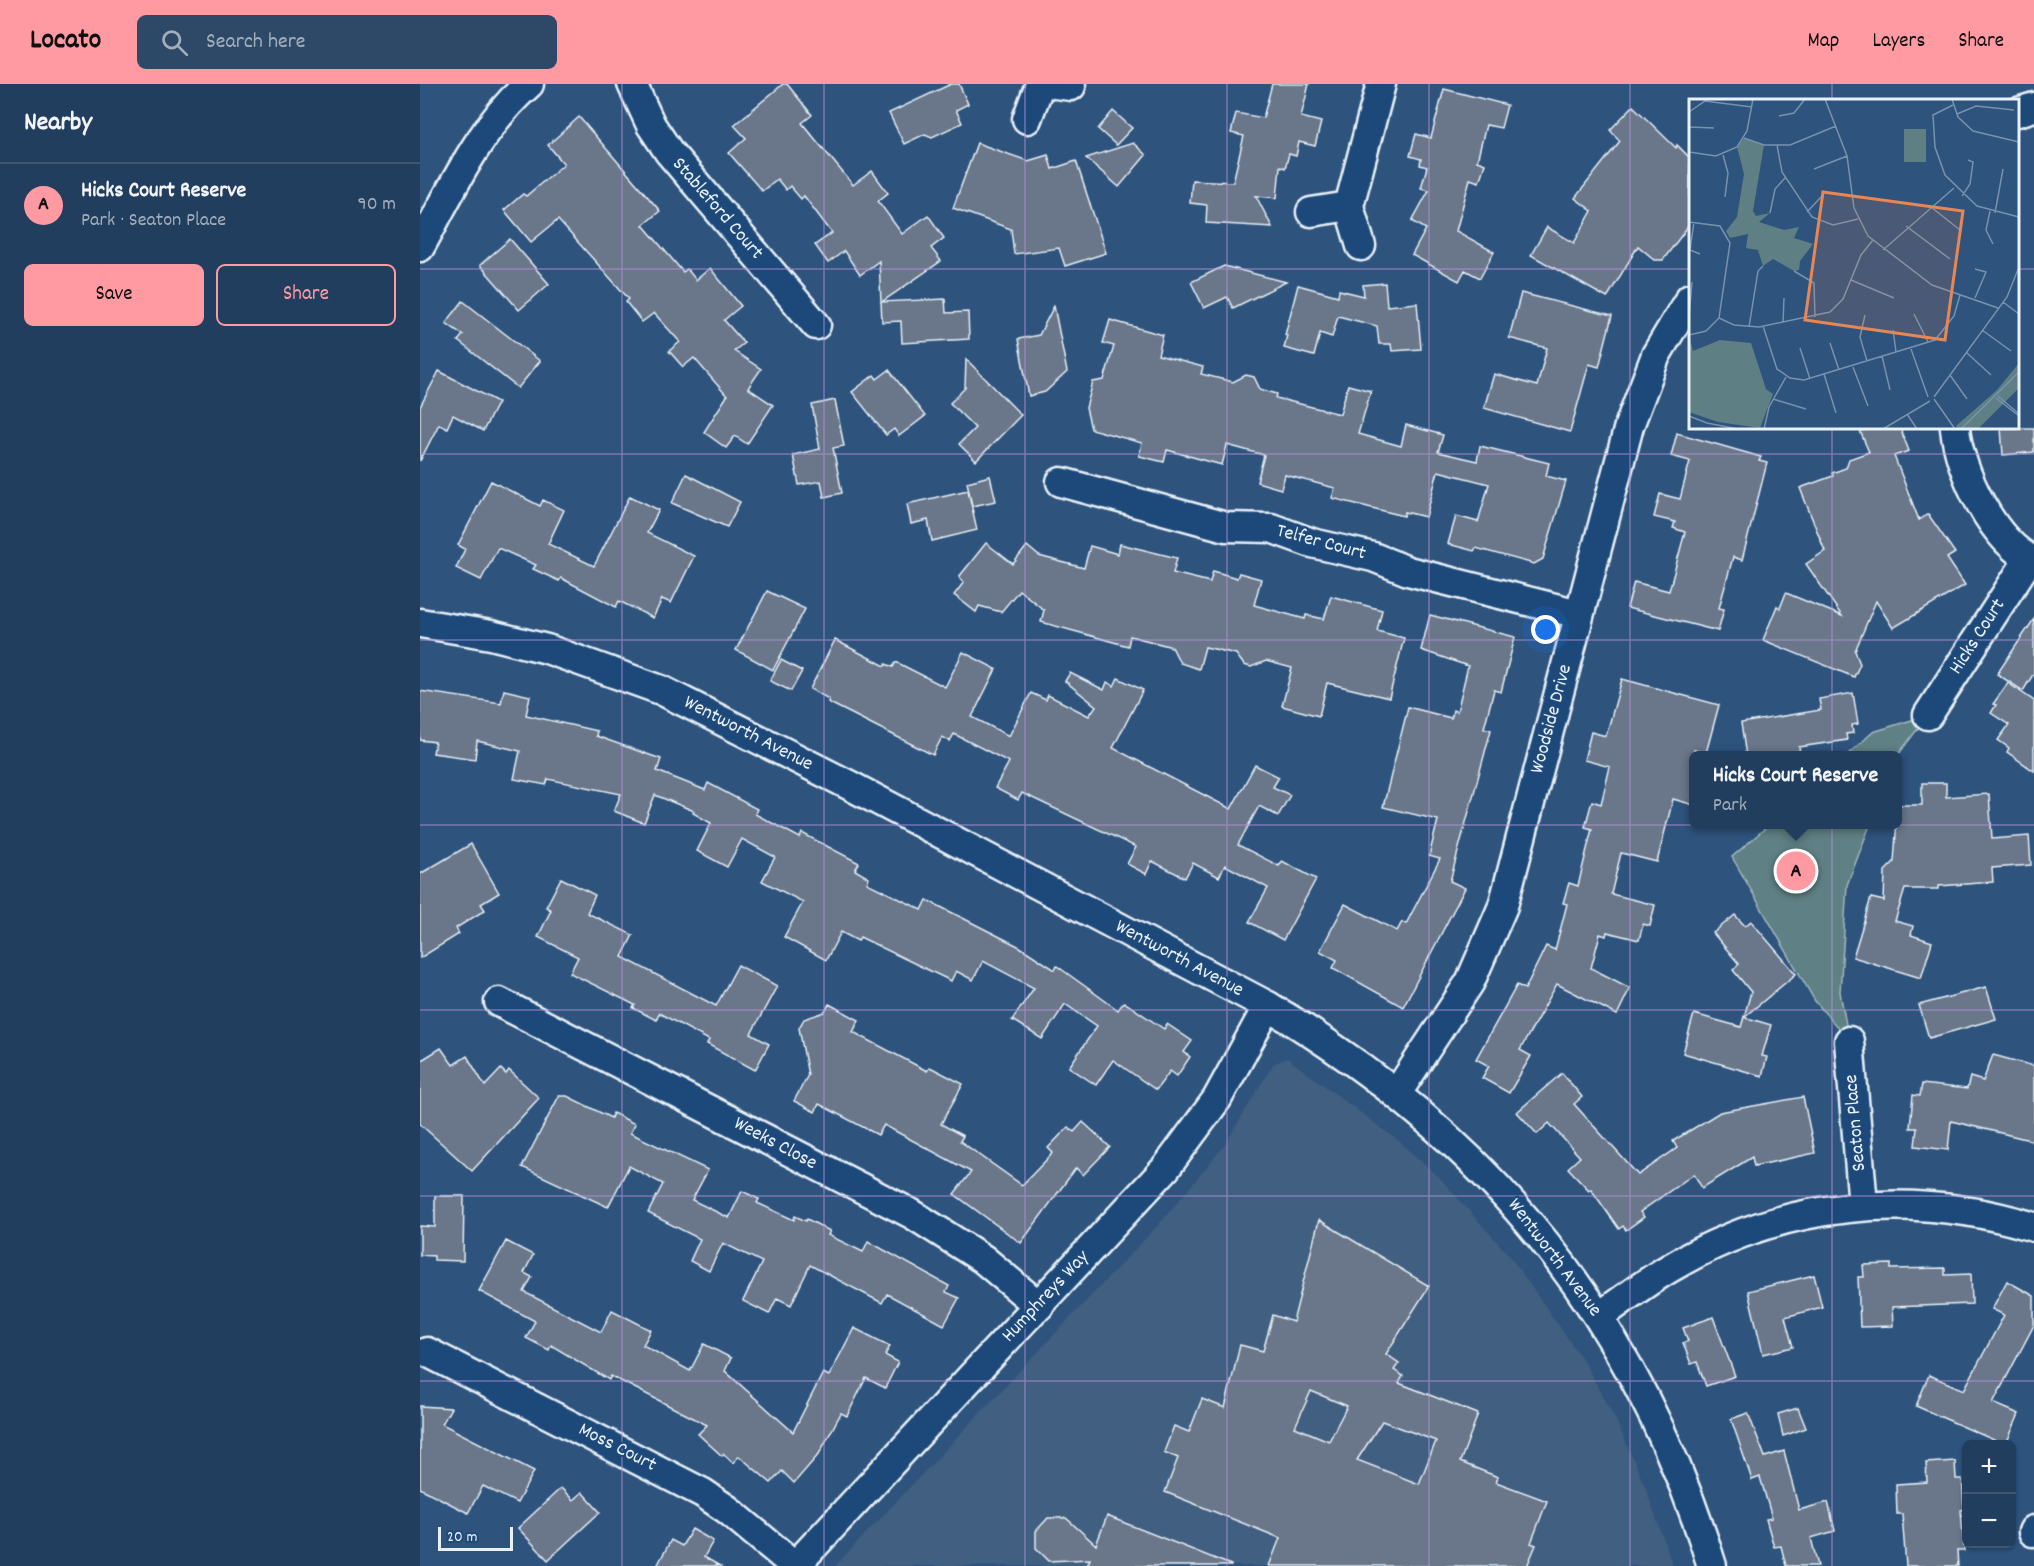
<!DOCTYPE html>
<html lang="en">
<head>
<meta charset="utf-8">
<style>
	body { margin:0; font-family:Dekko,sans-serif; background:#2e4967; color:#f1f3f6 }
	.controls { position:absolute; right:18px; bottom:18px; display:grid; overflow:hidden; border-radius:9px; box-shadow:0 2px 4px #0004 }
	.controls button { width:54px; height:54px; display:grid; place-items:center; padding:0; border:0; border-bottom:2px solid #3f5773; background:#223e5e; color:#f1f3f6; font:30px sans-serif }
	.scale { position:absolute; left:18px; bottom:15px; width:75px; box-sizing:border-box; padding-left:6px; border:3px solid #e8f1f8; border-top:0; font-size:16px; line-height:21px; white-space:nowrap; color:#e8f1f8; -webkit-text-stroke:4px #1f4a7a; paint-order:stroke }
	.you { position:absolute; left:1126px; top:546px; width:21px; height:21px; margin:-15px; border:4px solid #fff; border-radius:50%; background:#1a73e8; box-shadow:0 0 0 9px #1a73e833 }
	.badge { display:grid; place-items:center; width:39px; height:39px; border-radius:50%; background:#ff9aa2; color:#111; font-size:20px; font-weight:700 }
	.pin { position:absolute; translate:-50% -50%; border:3px solid #fff; box-shadow:0 2px 6px #0006 }
	.popup { position:absolute; left:1269px; top:667px; width:213px; height:78px; box-sizing:border-box; display:grid; place-content:center; border-radius:9px; background:#223e5e; filter:drop-shadow(0 2px 4px #0005); font-size:20px; white-space:nowrap; color:#a2aebc }
	.popup b { font-size:22px; color:#f1f3f6 }
	.popup::after { content:''; position:absolute; left:50%; top:100%; margin-left:-12px; border:12px solid transparent; border-top-color:#223e5e }
	.list { margin:0; padding:0; list-style:none }
	h2 { display:flex; justify-content:space-between; align-items:center; height:78px; margin:0; padding:0 24px; font-size:26px }
	h2 small { font-size:20px; font-weight:400; color:#a2aebc }
	.list li { display:grid; grid-template-columns:39px 1fr auto; gap:18px; align-items:center; box-sizing:border-box; height:84px; padding:0 24px; border-top:2px solid #3f5773 }
	.list b { display:block; font-size:22px; white-space:nowrap }
	.list p { margin:0; font-size:20px; white-space:nowrap; color:#a2aebc }
	.list em { font-size:20px; font-style:normal; color:#a2aebc }
	.actions { display:flex; gap:12px; padding:18px 24px }
	.actions a { flex:1; padding:14px 0; border:2px solid #ff9aa2; border-radius:9px; text-align:center; font-size:21px; color:#ff9aa2 }
	.actions .main { background:#ff9aa2; color:#111 }
	.icon { flex:none; width:33px; height:33px; fill:none; stroke:currentColor; stroke-width:2; stroke-linecap:round; stroke-linejoin:round }
	.map { position:relative; flex:none; width:1614px; height:1482px; overflow:hidden }
	header { display:flex; align-items:center; gap:36px; box-sizing:border-box; height:84px; padding:0 30px; background:#ff9aa2; color:#111 }
	header strong { font-size:28px }
	nav { display:flex; gap:33px; margin-inline-start:auto; font-size:21px }
	.search { width:420px; height:54px; background:#2e4967; display:flex; align-items:center; gap:15px; box-sizing:border-box; padding:0 21px; border-radius:9px; color:#a2aebc; font-size:22px }
	main { display:flex }
	aside { flex:1; background:#223e5e }
	.map>svg:first-child { display:block }
</style>
</head>
<body>
<header>
<strong>Locato</strong>
<div class="search"><svg class="icon" aria-label="search" viewBox="0 0 24 24"><circle cx="10" cy="10" r="6"/><path d="M15 15l6 6"/></svg>Search here</div>
<nav><a>Map</a><a>Layers</a><a>Share</a></nav>
</header>
<main>
<aside>
<h2>Nearby<small></small></h2>
<ul class="list">
<li><span class="badge">A</span><div><b>Hicks Court Reserve</b><p>Park · Seaton Place</p></div><em>90 m</em></li>
</ul>
<div class="actions"><a class="main">Save</a><a>Share</a></div>
</aside>
<div class="map">
<svg width="1614" height="1482" viewBox="0 0 1614 1482">
	<rect width="100%" height="100%" fill="#2e537d"/>
	<filter id="ink" filterUnits="userSpaceOnUse"><feTurbulence type="fractalNoise" baseFrequency=".0167" numOctaves="2"/><feDisplacementMap in="SourceGraphic" scale="12" xChannelSelector="R" yChannelSelector="G"/><feConvolveMatrix kernelMatrix="1 2 1 2 8 2 1 2 1" color-interpolation-filters="sRGB"/></filter>
	<g filter="url(#ink)">
		<path fill="#405e81" d="M867,974L979,1057L1020,1094L1089,1171L1163,1276L1196,1336L1225,1402L1253,1482H415L740,1139L804,1062L853,980Z"/>
		<g fill="#5e8084" stroke="#a3b8be" stroke-width="1.5">
			<path d="M1508,631L1478,671L1426,672L1453,648Z"/>
			<path d="M1349,741H1450L1427,801L1420,908L1429,957L1395,917L1312,773Z"/>
		</g>
		<g fill="#6a7689" stroke="#e8f1f8" stroke-width="1.5" fill-rule="evenodd">
			<path d="M363,0H367L392,31L382,39L433,101L452,87L468,109L458,117L482,150L508,131L524,154L511,164L521,177L462,218L525,215L526,229L548,228L549,255L482,259L481,237L462,238L459,177L440,191L424,167L408,179L395,161L412,149L384,112L381,115L370,102L366,106L357,95L342,107L309,69L326,54L314,41Z"/>
			<path d="M531,0H539L548,20L536,26L542,39L512,53L505,50L484,60L469,29Z"/>
			<path d="M852,0H889L881,33L901,38L895,62L879,58L876,72L869,70L865,84L860,82L857,114L836,112L852,143L786,139L787,121L770,119L772,96L813,98L824,52L811,49L816,29L843,34Z"/>
			<path d="M1024,5L1087,21L1081,44L1066,41L1057,77L1065,80L1059,98L1050,95L1036,147L1074,168L1060,194L1045,186L1039,197L992,171L1006,145L992,137L1009,106L1001,104L1007,83L1000,81L1001,75L990,72L996,50L1011,54Z"/>
			<path d="M1213,22L1256,64L1257,61L1270,74V140L1243,176H1235L1218,162L1187,214L1111,171L1127,143L1154,159L1172,127L1155,114L1200,57L1190,46Z"/>
			<path d="M693,27L712,44L696,61L678,45Z"/>
			<path d="M159,33L240,127L223,141L263,188L267,185L276,196L290,184L321,222L304,236L324,259L314,267L341,285L328,304L353,321L327,360L315,352L306,364L284,348L307,312L274,274L263,283L249,267L260,258L234,229L222,238L206,218L209,215L138,136L111,158L84,126L103,110L106,112L144,80L128,61Z"/>
			<path d="M557,59L608,77L628,71L632,85L656,77L686,169L645,182L639,164L594,170L591,145L533,124Z"/>
			<path d="M713,59L726,71L699,103L666,74Z"/>
			<path d="M90,155L129,200L99,226L60,181Z"/>
			<path d="M804,182L866,198L813,224L807,213L784,224L771,198Z"/>
			<path d="M965,199L967,222L997,219L1001,265L972,267L971,260H959L957,242L918,232L912,253L900,249L894,272L864,264L867,251H865L878,201L918,212L919,206L944,212L943,201Z"/>
			<path d="M1101,209L1192,232L1179,283L1169,280L1150,348L1064,324L1074,290L1117,302L1127,264L1089,254Z"/>
			<path d="M43,217L120,277L98,304L38,257L43,251L26,239Z"/>
			<path d="M634,222L647,288L625,308L609,312L598,255L619,251Z"/>
			<path d="M690,236L743,251L738,271L783,283L781,290L813,298L826,291L834,293L840,305L857,310L856,314L920,330L928,301L951,307L938,350L981,362L986,341L1023,351L1018,368L1057,377L1060,362L1129,379L1126,392L1146,397L1123,475L1114,480L1056,464L1054,467L1028,460L1036,432L1058,438L1069,400L1018,387L1006,433L985,428L984,432L912,414L915,404L865,391L861,405L837,398L844,371L807,361L802,381L747,366L744,378L719,372L722,359L671,345L666,324L673,298L684,296L694,262L683,259Z"/>
			<path d="M546,275L601,331L556,377L539,360L555,344L530,319L545,304Z"/>
			<path d="M469,286L505,332L479,352L474,345L466,351L432,308L454,291L457,295Z"/>
			<path d="M19,287L78,318L63,347L33,331L27,344L19,340L0,377V323Z"/>
			<path d="M415,316L424,362L413,364L422,409L404,413L401,397L379,401L373,371L400,365L392,321Z"/>
			<path d="M1456,344H1480L1489,367L1474,372L1499,436L1508,430L1535,469L1527,474L1545,501L1473,544L1456,517L1435,567L1440,580L1434,593L1343,556L1357,522L1360,524L1366,509L1422,532L1386,480L1405,467L1380,404L1413,392L1412,389L1426,384L1429,375L1449,368L1440,347Z"/>
			<path d="M1581,344H1614V368L1583,371Z"/>
			<path d="M1257,349L1341,373L1339,377L1347,379L1322,476L1313,473L1299,524L1304,525L1298,547L1207,524L1214,498L1249,507L1265,448L1253,444L1255,438L1234,433L1240,410L1260,415L1270,377L1251,372Z"/>
			<path d="M266,390L320,418L307,443L252,419Z"/>
			<path d="M570,392L576,417L552,422L547,398Z"/>
			<path d="M71,397L120,422L123,416L144,426L128,460L174,482L210,412L239,426L227,449L274,472L251,519L242,515L233,534L199,517L196,523L141,494L139,497L113,485L116,481L78,464L61,496L36,484L45,465L38,461Z"/>
			<path d="M548,406L557,446L512,457L508,436L491,440L487,420Z"/>
			<path d="M566,459L593,480L607,462L619,472L664,484L670,462L698,470L700,460L757,474L753,489L790,498L793,487L817,494L819,489L841,495L834,521L885,535L886,531L904,535L911,512L962,526L957,547L984,554L969,614L907,599L899,632L862,622L872,584L846,577L831,583L824,581L816,570L785,563L779,585L760,579L752,563L710,552L708,562L621,538L624,526L599,506L581,528L559,522L556,528L534,511L544,498L539,493Z"/>
			<path d="M347,507L385,525L353,586L316,566Z"/>
			<path d="M1010,531L1095,553L1081,608L1074,606L1064,644L1071,646L1030,797L1045,804L983,923L913,884L917,876L900,867L925,820L977,847L982,838L986,840L1020,775L1009,772L1018,736L963,723L988,623L1031,634L1033,626L1037,628L1048,582L1001,566Z"/>
			<path d="M1614,535V589L1603,607L1577,590Z"/>
			<path d="M415,556L465,582L466,580L473,583L476,578L525,603L543,568L576,585L552,633L589,652L611,609L626,616L628,611L669,632L676,622L645,597L650,589L684,606L687,598L694,602L698,594L723,606L693,664L811,725L835,681L859,693L853,703L870,711L858,732L839,722L818,761L859,782L862,777L896,795L863,856L829,838L848,804L805,781L799,793L773,779L765,794L732,777L726,790L707,780L716,763L602,709L598,716L575,704L589,678L534,650L530,657L522,653L513,671L408,618L409,615L390,605Z"/>
			<path d="M361,576L382,587L371,607L350,597Z"/>
			<path d="M1202,595L1299,621L1286,669L1274,666V721L1253,715L1237,778L1201,769L1191,810L1235,821L1230,842L1223,840L1219,856L1187,848L1186,852L1180,850L1171,884L1210,904L1197,931L1137,900L1100,966L1111,972L1089,1009L1062,994L1069,982L1056,975L1097,901L1105,905L1126,862L1135,866L1147,820L1143,819L1149,799L1158,802L1172,745L1165,743L1172,717L1181,720L1190,683L1164,676L1171,648L1186,652Z"/>
			<path d="M1588,599L1614,617V687L1587,668L1589,664L1578,656L1589,641L1571,629L1576,621L1573,620Z"/>
			<path d="M84,606L110,612L106,631L177,647L176,652L241,675L237,687L285,706L288,699L337,725L335,730L380,754L382,749L439,779L435,786L449,794L447,799L502,826L507,816L600,863L635,886L637,882L698,926L704,918L744,945L747,940L772,957L764,968L770,973L757,992L750,987L736,1006L693,976L676,1001L649,983L677,942L645,920L622,955L592,936L614,904L563,877L553,896L536,887L531,897L440,853L438,857L421,848L406,876L364,853L383,818L342,797L355,773L322,755L307,783L277,767L291,739L273,729L274,727L235,711L224,739L194,727L201,710L128,695L126,701L94,695L100,667L57,657L55,675L13,669L15,658L0,656V607L81,619Z"/>
			<path d="M1433,609L1438,640L1432,641L1433,649L1426,650L1427,656L1379,663L1380,669L1366,672H1326L1321,639L1401,626L1399,615Z"/>
			<path d="M1502,699H1526V713L1569,710L1572,755L1609,752L1611,781L1572,784L1573,798L1519,802V805H1485L1475,837L1493,842L1491,851L1512,858L1501,894L1433,873L1451,814L1464,817L1465,787L1474,778L1478,721H1502Z"/>
			<path d="M51,760L79,809L61,820L65,826L36,844L39,850L0,874V790Z"/>
			<path d="M141,794L175,811L167,829L213,851L202,873L296,922L318,881L357,902L331,950L349,960L335,986L287,960L289,956L239,929L236,936L213,924L215,921L150,889L158,873L118,853L131,826L126,823Z"/>
			<path d="M1315,831L1325,842L1331,837L1376,890L1324,933L1331,908L1313,886L1319,880L1293,849Z"/>
			<path d="M1566,903L1576,935L1509,954L1499,921Z"/>
			<path d="M409,920L439,936L433,948L507,987L510,983L543,1000L521,1040L543,1052L540,1057L602,1101L633,1069L628,1064L648,1043L654,1048L663,1038L690,1063L663,1091L656,1084L601,1159L534,1110L551,1088L464,1041L458,1051L399,1020L395,1028L374,1017L388,991L379,944L384,935L405,928Z"/>
			<path d="M1274,930L1321,943L1324,933L1351,941L1342,972L1347,973L1342,992L1263,969Z"/>
			<path d="M21,964L33,981L47,972L65,1002L81,985L86,990L89,986L119,1014L52,1087L0,1040V977Z"/>
			<path d="M1573,971L1614,982V1057L1531,1037L1528,1066L1495,1062L1497,1044H1490L1493,1011L1500,1012L1502,1000L1547,1005L1550,993L1563,997Z"/>
			<path d="M1142,989L1162,1013L1154,1020L1218,1091L1257,1064L1253,1057L1300,1028L1383,1013L1395,1069L1334,1082L1332,1073L1282,1104L1274,1090L1220,1128L1224,1133L1206,1146L1203,1142L1199,1145L1171,1105L1169,1106L1148,1084L1160,1073L1129,1039L1117,1050L1097,1028Z"/>
			<path d="M139,1012H147L191,1034L193,1029L215,1040L210,1049L288,1086L272,1116L309,1134L322,1107L339,1115L337,1119L374,1136L375,1132L386,1137L387,1135L410,1147L408,1151L443,1168L448,1157L529,1202L526,1208L539,1214L524,1241L467,1210L462,1219L390,1181L371,1221L357,1214L349,1230L323,1217L342,1178L303,1159L289,1187L270,1177L280,1155L228,1129L243,1100L209,1082L188,1123L102,1083Z"/>
			<path d="M15,1112H44L43,1177L14,1176V1172L0,1171V1142L15,1143Z"/>
			<path d="M899,1136L1009,1202L966,1270L979,1279L974,1286L983,1292L979,1299L1058,1330L1040,1378L1078,1393L1076,1398L1127,1417L1111,1459L1116,1461L1107,1482H849L860,1454L745,1408L758,1374L744,1368L754,1342L769,1348L782,1315L805,1324L820,1261L843,1267L853,1231L873,1238ZM891,1307L927,1322L909,1357L875,1343ZM962,1337L1016,1357L999,1400L937,1376Z"/>
			<path d="M86,1157L113,1171L104,1189L112,1193L104,1208L181,1248L192,1226L231,1246L223,1261L270,1287L284,1260L311,1274L305,1287L373,1348L403,1289L409,1292L434,1244L470,1262L465,1271L478,1278L465,1304L446,1294L427,1332L421,1329L399,1370L374,1399L362,1387L351,1399L319,1372L313,1379L304,1370L302,1372L278,1350L287,1341L191,1292L189,1296L131,1261L129,1266L106,1254L115,1237L59,1207Z"/>
			<path d="M1471,1180V1185L1525,1184V1191L1551,1190L1552,1220L1472,1223L1473,1242L1440,1243L1438,1193H1444L1443,1181Z"/>
			<path d="M1394,1191L1402,1223L1365,1233L1373,1263L1343,1270L1328,1207Z"/>
			<path d="M1587,1197L1614,1212V1241L1573,1319L1599,1330L1586,1360H1583L1496,1322L1509,1291L1544,1306L1584,1231L1572,1225Z"/>
			<path d="M1293,1233L1315,1292L1286,1302L1277,1278L1271,1280L1263,1259L1268,1257L1263,1244Z"/>
			<path d="M0,1322L31,1324L22,1340L114,1387L97,1419L63,1402L48,1429L0,1404Z"/>
			<path d="M1378,1324L1386,1344L1363,1352L1358,1330Z"/>
			<path d="M1328,1329L1345,1373L1364,1367L1379,1426L1408,1418L1415,1447L1391,1454L1398,1482H1366L1361,1462L1354,1463L1346,1435L1352,1434L1340,1393L1332,1396L1311,1335Z"/>
			<path d="M1535,1377L1536,1395H1542L1544,1425L1541,1426L1544,1467H1537L1538,1482H1486L1482,1430H1477L1476,1400L1507,1398L1506,1379Z"/>
			<path d="M141,1404L153,1416L162,1408L180,1428L128,1476L98,1444Z"/>
			<path d="M687,1432L811,1481V1482H667L670,1475L629,1477L616,1464V1447L628,1434H646L676,1461Z"/>
			<path d="M272,1445L293,1457L284,1473L300,1482H237L251,1456L262,1462Z"/>
		</g>
		<g fill="none" stroke-linecap="round" stroke-linejoin="round">
			<defs>
				<g id="street">
					<path d="M212,0L231,41L249,68L396,241"/>
					<path d="M635,0L651,2"/>
					<path d="M1598,28L1614,23"/>
					<path d="M607,35L620,0"/>
					<path d="M891,128L929,122"/>
					<path d="M941,162L929,122L961,0"/>
					<path d="M0,163C32,106 59,43 109,0"/>
					<path d="M1535,344C1539,387 1573,458 1614,477"/>
					<path d="M641,398L806,443L851,444L892,459L953,473L988,487L1159,530"/>
					<path d="M0,539L71,551L127,565L241,606L429,701L848,922C1072,1055 1215,1233 1292,1482"/>
					<path d="M1508,631L1609,475"/>
					<path d="M79,918L492,1130L563,1175L619,1222"/>
					<path d="M1429,957L1443,1121"/>
					<path d="M977,1009L1050,898L1083,822L1209,342L1236,271L1270,214"/>
					<path d="M1179,1233C1202,1216 1226,1198 1250,1184C1362,1117 1490,1105 1614,1143"/>
					<path d="M7,1268L283,1409L308,1426L375,1482"/>
					<path d="M1613,1448L1614,1446"/>
					<path d="M375,1482L746,1084L797,1015L848,922"/>
				</g>
			</defs>
			<use href="#street" stroke="#e8f1f8" stroke-width="33"/>
			<use href="#street" stroke="#1f4a7a" stroke-width="28"/>
		</g>
	</g>
	<path fill="none" stroke="#b798de" stroke-width="1.5" stroke-opacity="0.55" d="M202,0V1482M404,0V1482M605,0V1482M807,0V1482M1009,0V1482M1210,0V1482M1412,0V16M0,185H1270M1598,185H1614M1412,344V1482M0,370H1614M0,556H1614M0,741H1614M0,926H1614M0,1112H1614M0,1297H1614"/>
	<g text-anchor="middle" dominant-baseline="central" stroke-width="4.5" stroke-linejoin="round" paint-order="stroke">
		<g font-size="20" fill="#e8f1f8" stroke="#1f4a7a">
			<text transform="translate(297 125) rotate(49)">Stableford Court</text>
			<text transform="translate(901 459) rotate(15)">Telfer Court</text>
			<text transform="translate(1558 553) rotate(-57)">Hicks Court</text>
			<text transform="translate(1132 635) rotate(-75)">Woodside Drive</text>
			<text transform="translate(328 650) rotate(27)">Wentworth Avenue</text>
			<text transform="translate(759 875) rotate(28)">Wentworth Avenue</text>
			<text transform="translate(1436 1039) rotate(-95)">Seaton Place</text>
			<text transform="translate(355 1060) rotate(28)">Weeks Close</text>
			<text transform="translate(1134 1174) rotate(53)">Wentworth Avenue</text>
			<text transform="translate(626 1213) rotate(-47)">Humphreys Way</text>
			<text transform="translate(197 1364) rotate(27)">Moss Court</text>
		</g>
	</g>
	<g transform="translate(1269 15)">
		<rect width="330" height="330" fill="#2e537d"/>
		<path d="M215,30H237V63H215ZM55,39L75,46L64,112L67,117L81,114L70,123L95,131L110,128L105,139L124,145L111,162L110,171L105,172L84,160L74,167L69,151L57,149L59,135L41,139L37,132L48,118L55,75L48,48ZM0,236L4,252L31,241L62,244L77,290L84,295L71,329L29,323L0,313ZM330,264V289L289,330H269L267,327L308,291Z" fill="#5e8084"/>
		<path fill="none" stroke="#7892ae" stroke-width="1.5" d="M136,0L158,57L165,109L179,137L243,186L309,209M263,0L269,18L284,32L330,43M264,6L244,16L246,48L256,76L288,107L330,118M0,13L16,2L63,8M268,15L287,7L325,11M90,17L105,14L116,0M0,28L25,29M55,39L75,46H101L147,27M88,46L93,73L123,118L144,126L169,120M0,53L27,57L48,48L58,32L64,0M34,56L39,74L36,98M125,70L158,57M273,97L281,85L284,63L279,61M242,108L271,131M301,112L297,131L304,145M118,113L134,96M81,114L86,90L96,79M306,114L314,70M0,123L31,127L41,144L30,219L17,232L0,236M5,123L1,151L11,155M217,127L261,160M194,151L265,89M105,172L125,184L126,218M162,181L205,199M286,199L297,173L286,170M314,203L330,215M225,215L239,243M176,216L171,238L178,262M0,219L3,183M30,219L45,226L70,228L141,213L154,200L172,156L184,141M94,224L95,199M74,227L88,270L101,279L115,281L246,241L265,217L271,196M60,228L69,172L74,167M204,231L207,253M293,231L322,252M141,244L150,271M111,249L121,280M222,250L239,298M278,254L302,276M193,257L201,291M164,268L179,307M135,275L147,314M261,276L278,300M309,297L330,315M245,298L318,198L330,168M307,299L330,317M84,300L117,310M245,300L266,330M218,315L228,330M0,317L18,324L49,330M75,330L80,308L97,278M194,330L241,302M272,330L330,273"/>
		<path fill="#e88753" fill-opacity="0.15" stroke="#e88753" stroke-width="3" d="M134,93L274,112L256,241L116,221Z"/>
		<rect width="330" height="330" fill="none" stroke="#e8f1f8" stroke-width="3"/>
	</g>
</svg>
<div class="controls">
<button>+</button>
<button>−</button>
</div>
<div class="scale">20 m</div>
<div class="you"></div>
<div class="pin badge" style="left:1376px;top:787px">A</div>
<div class="popup"><b>Hicks Court Reserve</b>Park</div>
</div>
</main>
</body>
</html>
